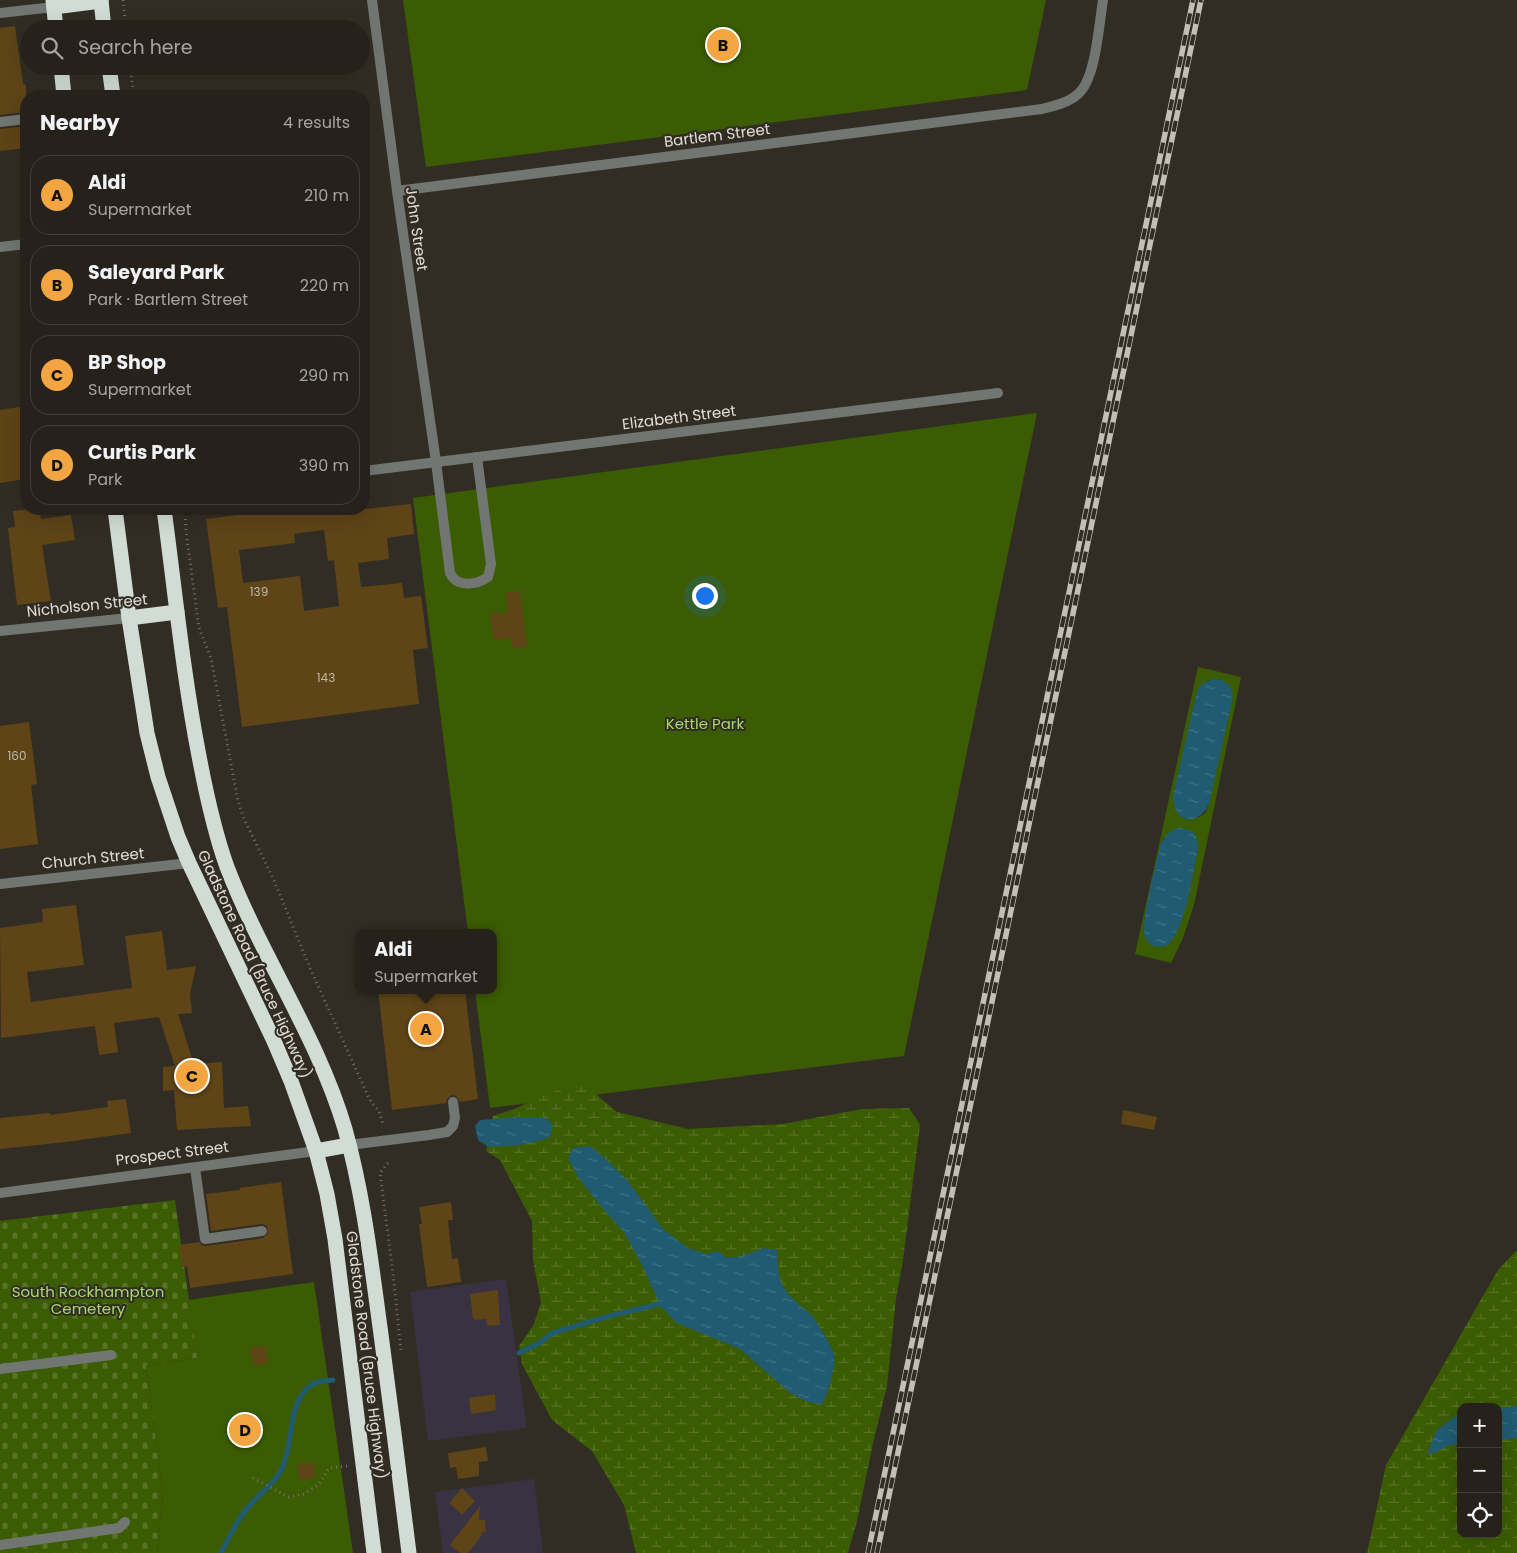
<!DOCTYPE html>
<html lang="en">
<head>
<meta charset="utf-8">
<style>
	body { margin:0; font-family:Poppins,sans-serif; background:#322f28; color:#f1f3f6 }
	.controls { position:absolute; right:15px; bottom:15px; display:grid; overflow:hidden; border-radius:10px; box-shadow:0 5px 20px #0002 }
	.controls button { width:45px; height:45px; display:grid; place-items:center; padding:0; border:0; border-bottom:1px solid #423f3a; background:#26221b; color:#f1f3f6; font:25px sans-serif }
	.you { position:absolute; left:704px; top:595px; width:18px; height:18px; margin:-12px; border:4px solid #fff; border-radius:50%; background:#1a73e8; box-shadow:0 0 0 8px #1a73e833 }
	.badge { display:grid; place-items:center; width:32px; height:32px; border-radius:50%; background:#f2a540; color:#111; font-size:16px; font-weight:700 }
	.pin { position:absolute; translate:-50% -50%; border:2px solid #fff; box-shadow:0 1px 5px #0006 }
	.popup { position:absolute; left:355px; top:929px; width:142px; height:65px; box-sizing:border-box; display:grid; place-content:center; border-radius:10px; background:#26221b; filter:drop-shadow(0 1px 4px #0005); font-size:16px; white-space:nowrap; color:#a4a4a3 }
	.popup b { font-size:19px; color:#f1f3f6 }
	.popup::after { content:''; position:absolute; left:50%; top:100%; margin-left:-10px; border:10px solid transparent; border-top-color:#26221b }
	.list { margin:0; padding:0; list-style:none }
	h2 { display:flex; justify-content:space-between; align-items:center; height:65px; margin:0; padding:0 20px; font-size:21px }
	h2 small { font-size:16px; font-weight:400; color:#a4a4a3 }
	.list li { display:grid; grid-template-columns:32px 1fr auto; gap:15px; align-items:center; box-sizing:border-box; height:80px; margin:0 10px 10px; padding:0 10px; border:1px solid #423f3a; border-radius:20px }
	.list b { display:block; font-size:19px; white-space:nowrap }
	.list p { margin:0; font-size:16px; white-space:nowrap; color:#a4a4a3 }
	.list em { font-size:16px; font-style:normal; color:#a4a4a3 }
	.icon { flex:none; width:28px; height:28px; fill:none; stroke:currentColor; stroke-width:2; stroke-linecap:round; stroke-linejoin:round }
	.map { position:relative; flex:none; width:1517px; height:1553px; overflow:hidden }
	.search { position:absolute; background:#26221b; box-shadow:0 5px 20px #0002; left:20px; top:20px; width:350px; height:55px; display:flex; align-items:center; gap:12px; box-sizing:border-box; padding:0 18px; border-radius:28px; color:#a4a4a3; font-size:19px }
	.panel { position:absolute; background:#26221b; box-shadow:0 5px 20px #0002; left:20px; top:90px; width:350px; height:425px; border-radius:20px }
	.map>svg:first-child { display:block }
</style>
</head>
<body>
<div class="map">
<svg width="1517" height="1553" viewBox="0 0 1517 1553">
	<defs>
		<pattern id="wetland-marsh" width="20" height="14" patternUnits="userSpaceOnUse" patternTransform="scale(1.25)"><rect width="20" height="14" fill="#3b5c02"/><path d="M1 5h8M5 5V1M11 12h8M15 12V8" fill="none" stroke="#577326"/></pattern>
		<pattern id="cemetery-stones" width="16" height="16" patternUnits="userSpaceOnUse" patternTransform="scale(1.25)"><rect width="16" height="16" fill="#3b5c02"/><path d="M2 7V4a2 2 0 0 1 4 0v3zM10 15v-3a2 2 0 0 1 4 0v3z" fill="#577326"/></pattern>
		<pattern id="water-ripples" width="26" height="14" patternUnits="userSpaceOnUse" patternTransform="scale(1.25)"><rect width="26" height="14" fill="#205b71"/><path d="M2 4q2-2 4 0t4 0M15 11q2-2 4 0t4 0" fill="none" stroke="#407284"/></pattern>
	</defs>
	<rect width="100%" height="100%" fill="#322d24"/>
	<g fill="#383242">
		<path d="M506,1279L527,1428L428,1441L410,1292Z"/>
		<path d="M534,1479L543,1553H443L435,1492Z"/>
	</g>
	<g fill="#3b5c02" fill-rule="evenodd">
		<path d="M403,0H1046L1027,90L426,167Z"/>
		<path d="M1037,413L904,1056L490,1108L475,990H494V933H468L413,498Z"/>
		<path d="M1198,667L1241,677L1194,905L1183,938L1171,963L1135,954ZM1215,679L1222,680L1209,804L1205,813L1198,818L1206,681ZM1164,837L1198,849L1181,922L1174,937L1144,921L1160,847Z"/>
		<path d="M314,1282L353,1553H157L163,1494L146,1366L197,1358L188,1300Z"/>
	</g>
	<g fill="url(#wetland-marsh)" fill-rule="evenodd">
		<path d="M586,1086L617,1112L688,1129L783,1124L862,1109L909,1108L920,1125L903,1260L896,1299L887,1386L873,1443L857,1521L848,1553H636L624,1505L592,1451L552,1420L522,1364L519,1346L534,1324L541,1302L533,1260L532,1221L500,1160L486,1151L493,1116L514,1109L555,1091Z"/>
		<path d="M1517,1250V1553H1367L1386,1465L1498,1270ZM1461,1407H1498V1534H1461Z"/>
	</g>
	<path fill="url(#cemetery-stones)" d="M175,1200L197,1358L146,1366L163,1494L157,1553H0V1221Z"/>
	<g fill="url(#water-ripples)">
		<path d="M1215,679C1227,680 1231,685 1233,697L1209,804C1197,828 1173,823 1173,796L1197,691C1202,683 1206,681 1215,679Z"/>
		<path d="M1178,828C1195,830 1197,833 1198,849C1192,875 1188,915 1174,937C1171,943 1166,947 1159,947C1153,947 1147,942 1145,937C1140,922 1156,864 1160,847C1164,836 1168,832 1178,828Z"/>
		<path d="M518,1117H544L553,1125L550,1137L532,1143L518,1145L489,1147L478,1140L475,1126L480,1120Z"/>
		<path d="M590,1146L608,1161L628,1181L663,1229L688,1248L706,1254L719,1251L726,1258L742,1256L764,1248L777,1250C778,1262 777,1272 782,1284C788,1298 803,1306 813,1317C817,1322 833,1349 834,1354C836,1368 828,1393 822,1405L805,1401L789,1392L740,1349L677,1323L661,1307L643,1267L624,1232L603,1209L578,1177L568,1158L573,1148Z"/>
		<path d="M1517,1406V1438L1498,1440V1408Z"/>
		<path d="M1461,1412V1444L1450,1445L1427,1456L1436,1431Z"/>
	</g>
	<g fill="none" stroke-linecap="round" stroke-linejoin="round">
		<g stroke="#205b71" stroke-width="5">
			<path d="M519,1353L541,1342L552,1333L609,1316L660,1304"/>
			<path d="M221,1553C230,1536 238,1518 251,1504C262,1492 277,1481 283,1466C293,1442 288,1414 303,1393C312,1381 320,1381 333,1380"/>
		</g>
	</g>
	<g fill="#5e4417" fill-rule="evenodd">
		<path d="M15,26L23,84L26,85V112L0,115V28Z"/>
		<path d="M26,126V148L0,151V129Z"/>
		<path d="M26,406V479L0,483V410Z"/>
		<path d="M411,504L414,534L387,538L389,559L358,563L361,587L402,583L404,598L421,596L428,648L413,650L419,704L242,727L227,607L218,608L206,519L287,509H347V511ZM324,530L328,561L334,560L339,606L304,611L300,576L243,583L239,550L295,543L294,534Z"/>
		<path d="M32,509H39L41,519L71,515L75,540L42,545L51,601L17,605L8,528L15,527L13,511Z"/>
		<path d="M520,590L527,647L513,649L511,638L494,640L490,614L508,612L506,592Z"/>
		<path d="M29,722L37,784L31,785L38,844L0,849V726Z"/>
		<path d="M76,905L84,965L27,972L31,1002L132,988L125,936L162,931L167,970L196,966L190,994L192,1013L178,1014L194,1064L222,1062L224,1108L248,1106L251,1126L177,1130L174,1090L163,1091V1067L175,1066L159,1017L114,1023L118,1052L99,1055L95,1026L1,1038L0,928L43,922L42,909Z"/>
		<path d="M378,990H465L478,1099L460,1102L456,1096L452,1095L447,1099L446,1103L392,1110Z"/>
		<path d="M126,1099L131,1133L66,1142L0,1149V1118L50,1113V1115L108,1107L107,1101Z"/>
		<path d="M1123,1110L1157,1117L1154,1130L1121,1124Z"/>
		<path d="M281,1182L293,1274L190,1288L187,1266L182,1267L179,1245L199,1242L202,1245L206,1246L263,1238L268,1233L267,1226L262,1224L211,1231L206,1194L240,1190V1188Z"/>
		<path d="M451,1202L453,1220H448L452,1259L458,1258L461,1282L427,1287L419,1224H422L419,1207Z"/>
		<path d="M498,1290L500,1325L487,1326L486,1319L475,1320V1318L473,1319L470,1294Z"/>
		<path d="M265,1346L268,1363L254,1366L250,1348Z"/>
		<path d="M495,1394L496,1410L471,1414L469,1398Z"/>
		<path d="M486,1447L488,1461L479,1462V1476L458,1479L456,1467L450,1468L448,1453Z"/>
		<path d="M313,1462L316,1477L300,1480L297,1465Z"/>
		<path d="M462,1488L475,1501L462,1515L449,1503Z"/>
		<path d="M480,1506L479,1520H485L486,1532L481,1533L482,1535L468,1553H460L450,1545Z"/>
	</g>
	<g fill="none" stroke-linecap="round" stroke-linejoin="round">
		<g stroke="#757169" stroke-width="3" stroke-dasharray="1 4" stroke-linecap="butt">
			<path d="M123,0L126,29"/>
			<path d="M130,66L134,96"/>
			<path d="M185,509L186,531L199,628L211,658L238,801L244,819L273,878L310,968L368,1096L372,1103L379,1111L383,1124"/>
			<path d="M388,1163L380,1173L393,1274L401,1351"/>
			<path d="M253,1478L289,1497L304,1494L319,1484L329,1468L348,1466"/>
		</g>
		<g stroke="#727673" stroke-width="10">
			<path d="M0,122L26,119"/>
			<path d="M436,462L450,573C457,588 477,585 488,577L491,564L477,457"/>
			<path d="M349,1145L429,1135L447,1132L453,1126L455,1118L453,1102"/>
			<path d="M195,1168L205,1239L262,1231"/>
			<path d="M0,1369L111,1355"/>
			<path d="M0,1545L119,1528L125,1522"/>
		</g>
		<g stroke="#727673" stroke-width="10">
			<path d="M372,0L397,191L436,462"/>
			<path d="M0,13L54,7"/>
			<path d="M397,191L1042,109C1054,106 1068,103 1078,94C1096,79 1099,24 1103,0"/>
			<path d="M0,247L26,244"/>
			<path d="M364,471L998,393"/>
			<path d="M0,631L129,618"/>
			<path d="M0,884L189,863"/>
			<path d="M0,1193L316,1151"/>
		</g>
		<g stroke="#d0dcd4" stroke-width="15">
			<path d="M53,0L56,29"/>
			<path d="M101,0L104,29"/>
			<path d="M54,7L101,1"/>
			<path d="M61,66L64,96"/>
			<path d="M109,66L113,96"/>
			<path d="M115,509L129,618L147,733L158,777L178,837L189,863L274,1041L291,1081L316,1151L327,1194L335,1239L374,1553"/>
			<path d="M164,509C175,591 183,674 199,756C206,793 214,831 227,867C261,956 318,1037 345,1129C363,1193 371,1261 380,1327C390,1402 400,1478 409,1553"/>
			<path d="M129,618L177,612"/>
			<path d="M316,1151L349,1145"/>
		</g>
		<defs>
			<g id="rail">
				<path d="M868,1553L1193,0"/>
				<path d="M877,1553L1201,0"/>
			</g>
		</defs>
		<use href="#rail" stroke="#c2beb8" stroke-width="5.5"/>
		<use href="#rail" stroke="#322d24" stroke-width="4" stroke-dasharray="11" stroke-linecap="butt"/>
	</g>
	<g text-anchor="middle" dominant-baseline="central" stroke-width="4" stroke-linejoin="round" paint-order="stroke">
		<g font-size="12" fill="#c0b6a7">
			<text x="259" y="591">139</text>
			<text x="326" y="677">143</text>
			<text x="17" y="755">160</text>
		</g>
		<g font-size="15" fill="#e0dcd7" stroke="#322d24">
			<text transform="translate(717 135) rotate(-7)">Bartlem Street</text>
			<text transform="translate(417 229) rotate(82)">John Street</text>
			<text transform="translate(679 417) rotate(-7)">Elizabeth Street</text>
			<text transform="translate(87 605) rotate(-6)">Nicholson Street</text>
			<text transform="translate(93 858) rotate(-6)">Church Street</text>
			<text transform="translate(255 964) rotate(65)">Gladstone Road (Bruce Highway)</text>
			<text transform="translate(172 1153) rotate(-7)">Prospect Street</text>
			<text transform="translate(367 1355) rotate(83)">Gladstone Road (Bruce Highway)</text>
		</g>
		<g font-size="15" fill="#a7d96f" stroke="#322d24">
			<text x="705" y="723">Kettle Park</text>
			<text x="88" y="1291">South Rockhampton<tspan x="88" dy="17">Cemetery</tspan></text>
		</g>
	</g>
</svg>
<div class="controls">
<button>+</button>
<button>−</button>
<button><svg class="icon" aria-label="locate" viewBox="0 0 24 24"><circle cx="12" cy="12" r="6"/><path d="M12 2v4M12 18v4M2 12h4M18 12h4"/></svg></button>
</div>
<div class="you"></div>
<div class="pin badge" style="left:426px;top:1029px">A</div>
<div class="popup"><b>Aldi</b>Supermarket</div>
<div class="pin badge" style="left:723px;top:45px">B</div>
<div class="pin badge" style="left:192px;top:1076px">C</div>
<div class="pin badge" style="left:245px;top:1430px">D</div>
<div class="search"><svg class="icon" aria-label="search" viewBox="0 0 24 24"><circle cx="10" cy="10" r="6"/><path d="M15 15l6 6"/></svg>Search here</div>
<section class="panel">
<h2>Nearby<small>4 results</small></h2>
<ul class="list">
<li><span class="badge">A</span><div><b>Aldi</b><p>Supermarket</p></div><em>210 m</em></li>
<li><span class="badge">B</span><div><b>Saleyard Park</b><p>Park · Bartlem Street</p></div><em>220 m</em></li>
<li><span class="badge">C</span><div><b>BP Shop</b><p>Supermarket</p></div><em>290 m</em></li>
<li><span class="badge">D</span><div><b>Curtis Park</b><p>Park</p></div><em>390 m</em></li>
</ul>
</section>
</div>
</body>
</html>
